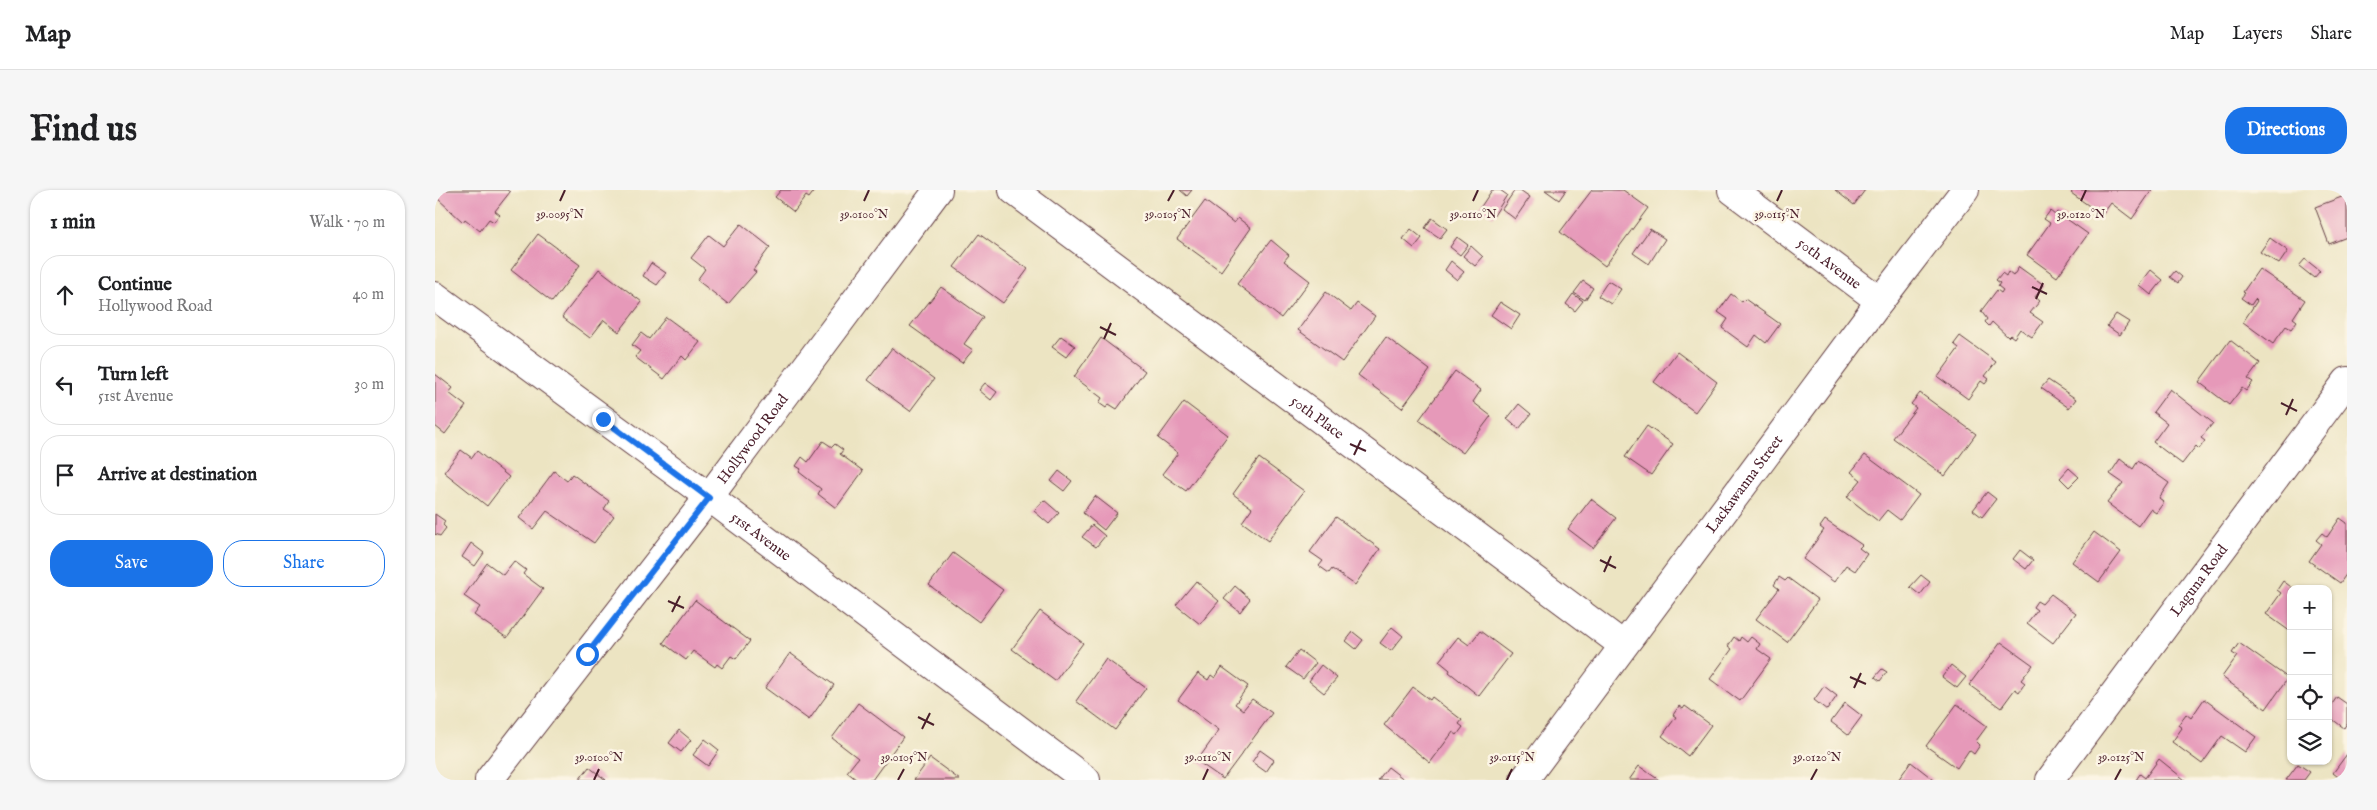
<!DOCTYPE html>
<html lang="en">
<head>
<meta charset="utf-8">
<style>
	body { margin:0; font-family:"IM FELL English",serif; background:#f6f6f6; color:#202124 }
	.controls { position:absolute; right:15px; bottom:15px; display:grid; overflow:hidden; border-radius:10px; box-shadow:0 1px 4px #0004 }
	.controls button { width:45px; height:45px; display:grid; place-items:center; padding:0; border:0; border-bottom:1px solid #e0e0e0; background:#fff; color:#202124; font:25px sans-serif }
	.stop { position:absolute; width:15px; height:15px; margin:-11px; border:4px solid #1a73e8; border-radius:50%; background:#fff }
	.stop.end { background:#1a73e8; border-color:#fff; box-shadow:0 1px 5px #0008 }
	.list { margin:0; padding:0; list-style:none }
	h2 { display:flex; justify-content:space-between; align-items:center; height:65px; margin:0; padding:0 20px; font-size:21px }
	h2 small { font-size:16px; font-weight:400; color:#757577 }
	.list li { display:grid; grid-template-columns:32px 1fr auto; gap:15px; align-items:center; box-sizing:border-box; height:80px; margin:0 10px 10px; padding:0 10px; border:1px solid #e0e0e0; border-radius:20px }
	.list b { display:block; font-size:19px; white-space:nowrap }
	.list p { margin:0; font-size:16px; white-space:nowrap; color:#757577 }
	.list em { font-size:16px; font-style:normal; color:#757577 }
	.actions { display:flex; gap:10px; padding:15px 20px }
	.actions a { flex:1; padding:11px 0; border:1px solid #1a73e8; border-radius:20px; text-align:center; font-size:18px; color:#1a73e8 }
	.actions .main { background:#1a73e8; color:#fff }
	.icon { flex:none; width:28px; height:28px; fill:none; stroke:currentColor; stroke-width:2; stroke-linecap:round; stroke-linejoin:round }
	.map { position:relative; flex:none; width:1912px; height:590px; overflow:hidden; border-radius:20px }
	header { display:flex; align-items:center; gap:30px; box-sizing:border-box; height:70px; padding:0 25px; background:#fff; border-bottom:1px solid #e0e0e0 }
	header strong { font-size:24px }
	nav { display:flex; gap:28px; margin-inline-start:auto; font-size:18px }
	.intro { display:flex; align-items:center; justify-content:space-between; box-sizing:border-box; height:120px; padding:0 30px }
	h1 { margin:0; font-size:35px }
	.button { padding:12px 22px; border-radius:20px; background:#1a73e8; color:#fff; font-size:18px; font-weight:700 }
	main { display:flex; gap:30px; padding:0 30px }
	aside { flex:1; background:#fff; border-radius:20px; box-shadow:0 1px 4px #0004 }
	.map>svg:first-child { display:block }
</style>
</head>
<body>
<header>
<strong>Map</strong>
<nav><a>Map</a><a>Layers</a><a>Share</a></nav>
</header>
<div class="intro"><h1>Find us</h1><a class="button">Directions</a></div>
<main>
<aside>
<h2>1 min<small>Walk · 70 m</small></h2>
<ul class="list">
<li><svg class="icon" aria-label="ahead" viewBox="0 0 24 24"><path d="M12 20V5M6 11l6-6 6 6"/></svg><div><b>Continue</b><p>Hollywood Road</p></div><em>40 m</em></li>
<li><svg class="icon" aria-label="left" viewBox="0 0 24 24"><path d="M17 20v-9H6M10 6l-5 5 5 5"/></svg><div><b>Turn left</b><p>51st Avenue</p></div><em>30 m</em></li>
<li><svg class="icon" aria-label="arrive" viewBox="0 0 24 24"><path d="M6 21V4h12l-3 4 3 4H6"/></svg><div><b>Arrive at destination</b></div></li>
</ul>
<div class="actions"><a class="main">Save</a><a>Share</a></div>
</aside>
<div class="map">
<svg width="1912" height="590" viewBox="0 0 1912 590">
	<rect width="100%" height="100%" fill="#fcf5e5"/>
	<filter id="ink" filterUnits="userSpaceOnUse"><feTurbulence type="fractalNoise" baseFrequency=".02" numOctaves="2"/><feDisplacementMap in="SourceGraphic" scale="10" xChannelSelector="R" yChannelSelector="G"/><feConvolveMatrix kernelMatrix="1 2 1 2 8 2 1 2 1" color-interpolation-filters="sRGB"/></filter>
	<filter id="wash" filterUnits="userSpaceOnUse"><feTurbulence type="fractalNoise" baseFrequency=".0096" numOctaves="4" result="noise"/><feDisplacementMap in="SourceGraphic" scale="20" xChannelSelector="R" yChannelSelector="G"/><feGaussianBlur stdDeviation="1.12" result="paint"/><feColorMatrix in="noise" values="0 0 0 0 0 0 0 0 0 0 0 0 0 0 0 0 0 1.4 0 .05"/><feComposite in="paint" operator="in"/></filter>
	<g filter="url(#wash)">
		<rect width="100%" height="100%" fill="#ece4c2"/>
		<g id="blocks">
			<g fill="#e699b9">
				<path d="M8,0H72L75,2L60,21L65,25L59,32L54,29L45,41L30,29L28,32L2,8Z"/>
				<path d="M346,0H380L374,8L371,6L359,22L340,7Z"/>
				<path d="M745,0H757L752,6Z"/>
				<path d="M1057,0H1065L1072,5L1058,27L1045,18Z"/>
				<path d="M1080,0H1085L1095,7L1080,29L1067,19Z"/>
				<path d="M1110,0H1131L1124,10Z"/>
				<path d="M1157,0H1188L1213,18L1170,76L1125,42Z"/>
				<path d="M1400,0H1430L1419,15Z"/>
				<path d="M1639,0H1717L1697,29L1676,13L1667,25L1636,3Z"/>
				<path d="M1912,5V47L1894,54L1880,17Z"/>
				<path d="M770,11L799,33L803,28L816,38L786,81L742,49Z"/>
				<path d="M1615,21L1620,25L1622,22L1653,44L1622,87L1592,65L1615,33L1609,29Z"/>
				<path d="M997,28L1012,39L1005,48L990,38Z"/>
				<path d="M306,34L335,57L318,80L321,82L293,114L262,90L270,79L256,68L274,45L288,56Z"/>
				<path d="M976,39L987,48L979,58L968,49Z"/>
				<path d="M1215,39L1230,49L1214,74L1198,63Z"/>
				<path d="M103,44L145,75L117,112L76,80Z"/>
				<path d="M544,44L593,79L568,113L519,77Z"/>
				<path d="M1022,47L1033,55L1025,65L1015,57Z"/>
				<path d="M1835,48L1853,61L1844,74L1825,62Z"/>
				<path d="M836,50L854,65L849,71L875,91L846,128L802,94Z"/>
				<path d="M1036,56L1048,67L1040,76L1028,66Z"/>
				<path d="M1870,69L1885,81L1879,88L1864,76Z"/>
				<path d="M1016,71L1029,82L1022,90L1010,80Z"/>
				<path d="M216,73L231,83L222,95L208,86Z"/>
				<path d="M1584,77L1609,95L1600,107L1605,111L1595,123L1608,132L1597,147L1585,139L1579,148L1575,145L1573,147L1557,132L1554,136L1550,132L1552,129L1546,121L1562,100L1566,103L1568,100L1563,96L1565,93L1561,90L1567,83L1571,86L1573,82L1578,86Z"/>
				<path d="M164,79L207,112L184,142L169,130L155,148L127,127Z"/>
				<path d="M1824,79L1870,110L1858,128L1862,131L1856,139L1851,136L1838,154L1808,132L1822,111L1820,109L1816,115L1806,108L1810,103L1808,102Z"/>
				<path d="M1716,80L1728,90L1716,105L1704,95Z"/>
				<path d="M1740,81L1747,87L1743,93L1735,87Z"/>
				<path d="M1148,91L1158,98L1150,110L1139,103Z"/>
				<path d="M1173,91L1186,99L1176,114L1163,106Z"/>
				<path d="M506,97L548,127L529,154L538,160L527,173L475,136Z"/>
				<path d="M891,102L916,121L922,113L940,126L907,172L863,140Z"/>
				<path d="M1138,104L1148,111L1140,121L1131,114Z"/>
				<path d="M1296,104L1307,112L1310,109L1345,134L1331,153L1321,145L1313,157L1287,138L1293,129L1283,122Z"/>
				<path d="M1065,112L1085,125L1076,139L1056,125Z"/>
				<path d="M1681,124L1694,132L1685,145L1672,136Z"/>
				<path d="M231,127L265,152L251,170L247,166L229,189L200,167L205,161L197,155L206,143L214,149Z"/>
				<path d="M626,146L640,156L631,167L617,157Z"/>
				<path d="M1525,146L1561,172L1550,186L1554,189L1550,194L1546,191L1533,209L1503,187L1524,158L1519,154Z"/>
				<path d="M951,147L995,180L967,218L923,185Z"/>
				<path d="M666,148L710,181L682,219L674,214L671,218L664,213L667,208L639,187Z"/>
				<path d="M1795,150L1825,173L1813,189L1818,192L1811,201L1807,198L1794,215L1764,192Z"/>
				<path d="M457,158L499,189L475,221L433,190Z"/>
				<path d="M1242,162L1282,192L1260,222L1219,192Z"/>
				<path d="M1020,181L1046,200L1038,212L1056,226L1028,263L984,230Z"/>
				<path d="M0,184L18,198L14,203L31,216L10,244L0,236Z"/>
				<path d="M1613,190L1641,209L1634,218L1606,198Z"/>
				<path d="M550,193L562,202L556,210L544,200Z"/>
				<path d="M1735,199L1778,233L1766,248L1770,251L1764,259L1761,256L1747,274L1718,252L1732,233L1718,222Z"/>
				<path d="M1485,203L1541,244L1510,286L1458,248L1481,218L1476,214Z"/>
				<path d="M749,212L793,245L751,301L727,284L743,263L723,248Z"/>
				<path d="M1084,214L1096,224L1084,239L1072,229Z"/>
				<path d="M1212,236L1238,254L1216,285L1190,267Z"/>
				<path d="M388,251L397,257L400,254L408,260L405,264L428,281L401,318L383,304L386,299L364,282L366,279L361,276L367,267L373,272Z"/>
				<path d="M26,260L37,268L42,261L74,287L52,316L9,282Z"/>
				<path d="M1430,265L1484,305L1465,330L1452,320L1443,331L1412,307L1426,290L1416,282Z"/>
				<path d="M824,268L869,301L833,351L807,332L817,318L798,304Z"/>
				<path d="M1685,269L1698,279L1703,271L1734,293L1724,308L1729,312L1721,323L1715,319L1703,336L1672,313L1688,293L1675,284Z"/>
				<path d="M1634,278L1644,287L1634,297L1625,288Z"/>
				<path d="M119,281L132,291L137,284L174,311L169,319L179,326L159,353L112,321L98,339L84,328Z"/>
				<path d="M624,281L637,291L629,301L616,291Z"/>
				<path d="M1552,302L1561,309L1547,327L1538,320Z"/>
				<path d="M660,306L682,323L669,340L648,323Z"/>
				<path d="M1156,309L1181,328L1158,358L1133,339Z"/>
				<path d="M609,310L624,323L614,334L599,321Z"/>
				<path d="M0,324L10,331L8,335L11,338L5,346L1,344L0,345Z"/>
				<path d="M901,327L945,359L920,395L897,379L894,383L884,376L888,371L875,362Z"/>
				<path d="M1905,328L1912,333V383L1905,393L1874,371L1886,354L1881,350L1887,343L1892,347Z"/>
				<path d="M1390,330L1427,355L1424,358L1432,364L1420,381L1411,375L1399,392L1368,369L1389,340L1385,337Z"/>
				<path d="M657,335L670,346L661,357L647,347Z"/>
				<path d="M1659,342L1686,362L1664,392L1637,372Z"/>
				<path d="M36,353L49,363L40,376L27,367Z"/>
				<path d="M1585,360L1598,370L1591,379L1578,369Z"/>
				<path d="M518,363L568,400L544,432L494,395Z"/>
				<path d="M79,371L91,380L88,384L108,399L72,448L39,425L45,417L29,406L52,373L68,385Z"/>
				<path d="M1486,385L1495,392L1485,405L1475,397Z"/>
				<path d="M1344,387L1350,391L1353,388L1383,410L1352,452L1321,429L1344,399L1339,395Z"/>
				<path d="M761,391L784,411L765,434L741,415Z"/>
				<path d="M1848,391L1859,399H1856V442L1831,424L1846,403L1842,400Z"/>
				<path d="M800,396L815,409L805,422L789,409Z"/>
				<path d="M1616,404L1641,423L1618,453L1592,433L1602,420L1598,417L1602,411L1607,414Z"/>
				<path d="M260,410L315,451L301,469L296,466L287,478L282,474L280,477L258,461L251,470L228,453Z"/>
				<path d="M605,421L648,453L620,491L577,459Z"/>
				<path d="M957,437L968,446L956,461L945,453Z"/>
				<path d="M1045,441L1076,464L1044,506L1014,482L1015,480L1004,471L1023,447L1034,455Z"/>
				<path d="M918,442L928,450L921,459L911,451Z"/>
				<path d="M1299,447L1304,451L1306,447L1312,452L1316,447L1325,454L1322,459L1336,469L1305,511L1275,489L1297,459L1293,456Z"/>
				<path d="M1566,452L1598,475L1586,490L1590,493L1584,502L1580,499L1566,518L1534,495Z"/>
				<path d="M1804,453L1853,488L1831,519L1787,487L1802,466L1797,463Z"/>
				<path d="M864,460L881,473L868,489L851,477Z"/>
				<path d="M355,463L399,495L374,530L330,498Z"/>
				<path d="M671,469L711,498L680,540L641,511Z"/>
				<path d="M886,475L902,488L889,503L874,491Z"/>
				<path d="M1516,475L1531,487L1522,498L1507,487Z"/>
				<path d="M787,477L813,496L800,514L808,520L817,509L837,523L788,589L762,571L784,540L743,510L763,483L773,490L776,485L780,488Z"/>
				<path d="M1447,479L1452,482L1445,491L1440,487Z"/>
				<path d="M1389,496L1402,506L1392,520L1379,510Z"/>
				<path d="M978,497L995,510L997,507L1027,530L1024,534L1028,537L1022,545L1018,542L995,573L949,535Z"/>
				<path d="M1902,507L1912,514V533L1909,538L1893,526V520Z"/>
				<path d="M1769,509L1821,547L1810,562L1787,546L1767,574L1737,552L1747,538L1743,535L1751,524L1756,528Z"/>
				<path d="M423,513L468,547L437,590H422L412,582L423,568L397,548Z"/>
				<path d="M1410,513L1427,526L1413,545L1396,532Z"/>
				<path d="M1522,514L1552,536L1541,551L1545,555L1539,564L1534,560L1522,578L1491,556Z"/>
				<path d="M1244,516L1248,519L1250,516L1276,535L1253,566L1227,546L1241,527L1238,525Z"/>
				<path d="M244,540L256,550L246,562L234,553Z"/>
				<path d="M270,549L284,560L273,576L258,565Z"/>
				<path d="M825,560L839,570L831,582L817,572Z"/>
				<path d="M1912,564V590H1907L1898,583Z"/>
				<path d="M495,568L525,590H479Z"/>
				<path d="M1724,569L1750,590H1701L1705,584L1710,588Z"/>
				<path d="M1476,572L1499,590H1463Z"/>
				<path d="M1863,574L1875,582L1869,590H1851Z"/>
				<path d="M1204,576L1224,590H1194Z"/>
				<path d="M154,577L171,590H144Z"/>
				<path d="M953,577L970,590H943Z"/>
			</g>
		</g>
	</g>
	<g filter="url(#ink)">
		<use href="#blocks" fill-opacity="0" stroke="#623d42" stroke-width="1"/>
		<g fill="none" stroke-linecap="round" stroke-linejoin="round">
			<defs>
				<g id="minor">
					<path id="s1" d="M578,0L1188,455"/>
					<path id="s2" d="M1297,0L1445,111"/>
					<path id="s3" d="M0,106L274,307L651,590"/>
					<path id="s4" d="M54,590L274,307L503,0"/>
					<path id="s5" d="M1089,590L1445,111L1530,0"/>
					<path id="s6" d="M1615,590L1912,191"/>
				</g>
			</defs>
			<use href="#minor" stroke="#623d42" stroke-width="30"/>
			<use href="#minor" stroke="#fff" stroke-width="28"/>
		</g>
	</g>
	<g fill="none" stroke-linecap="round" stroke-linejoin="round" filter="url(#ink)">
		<path stroke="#1a73e8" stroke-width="6" d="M152,464L274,308L168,229"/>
	</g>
	<path fill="none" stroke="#4a1f2b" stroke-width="2" d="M125,11L130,0M429,11L434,0M733,11L739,0M1038,11L1043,0M1342,11L1347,0M1646,11L1651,0M1597,97L1612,104M1601,109L1608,93M665,137L681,145M669,149L676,133M1846,213L1862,221M1851,225L1858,209M915,254L931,261M919,265L926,250M1165,370L1181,378M1169,382L1176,366M233,411L249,418M237,422L245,406M1415,487L1431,494M1419,498L1426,483M483,527L499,535M487,539L495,523M159,590L164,579M463,590L469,579M768,590L773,579M1072,590L1077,579M1376,590L1382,579M1680,590L1686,579"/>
	<g text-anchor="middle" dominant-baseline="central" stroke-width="5" stroke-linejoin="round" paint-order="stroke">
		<g font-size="15" fill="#4a1f2b" stroke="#fcf5e5">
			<text stroke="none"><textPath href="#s2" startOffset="122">50th Avenue</textPath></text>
			<text stroke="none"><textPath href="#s1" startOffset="380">50th Place</textPath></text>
			<text stroke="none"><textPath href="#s4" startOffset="431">Hollywood Road</textPath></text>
			<text stroke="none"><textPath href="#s5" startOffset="369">Lackawanna Street</textPath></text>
			<text stroke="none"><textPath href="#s3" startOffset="405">51st Avenue</textPath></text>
			<text stroke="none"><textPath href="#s6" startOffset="249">Laguna Road</textPath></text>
		</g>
	</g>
	<g font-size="12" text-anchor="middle" fill="#4a1f2b" stroke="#fcf5e5" stroke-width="5" stroke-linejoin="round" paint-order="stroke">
		<text x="125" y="28">39.0095°N</text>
		<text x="429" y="28">39.0100°N</text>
		<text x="733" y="28">39.0105°N</text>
		<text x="1038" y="28">39.0110°N</text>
		<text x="1342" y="28">39.0115°N</text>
		<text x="1646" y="28">39.0120°N</text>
		<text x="164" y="571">39.0100°N</text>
		<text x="469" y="571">39.0105°N</text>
		<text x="773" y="571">39.0110°N</text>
		<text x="1077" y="571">39.0115°N</text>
		<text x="1382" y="571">39.0120°N</text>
		<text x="1686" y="571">39.0125°N</text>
	</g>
</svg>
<div class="controls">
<button>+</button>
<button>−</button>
<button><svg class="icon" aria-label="locate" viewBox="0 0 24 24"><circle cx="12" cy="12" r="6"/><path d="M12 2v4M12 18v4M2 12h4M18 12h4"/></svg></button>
<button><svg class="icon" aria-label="layers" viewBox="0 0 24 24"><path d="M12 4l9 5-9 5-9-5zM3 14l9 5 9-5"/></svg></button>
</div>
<div class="stop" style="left:152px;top:464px"></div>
<div class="stop end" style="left:168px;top:229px"></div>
</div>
</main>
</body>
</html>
